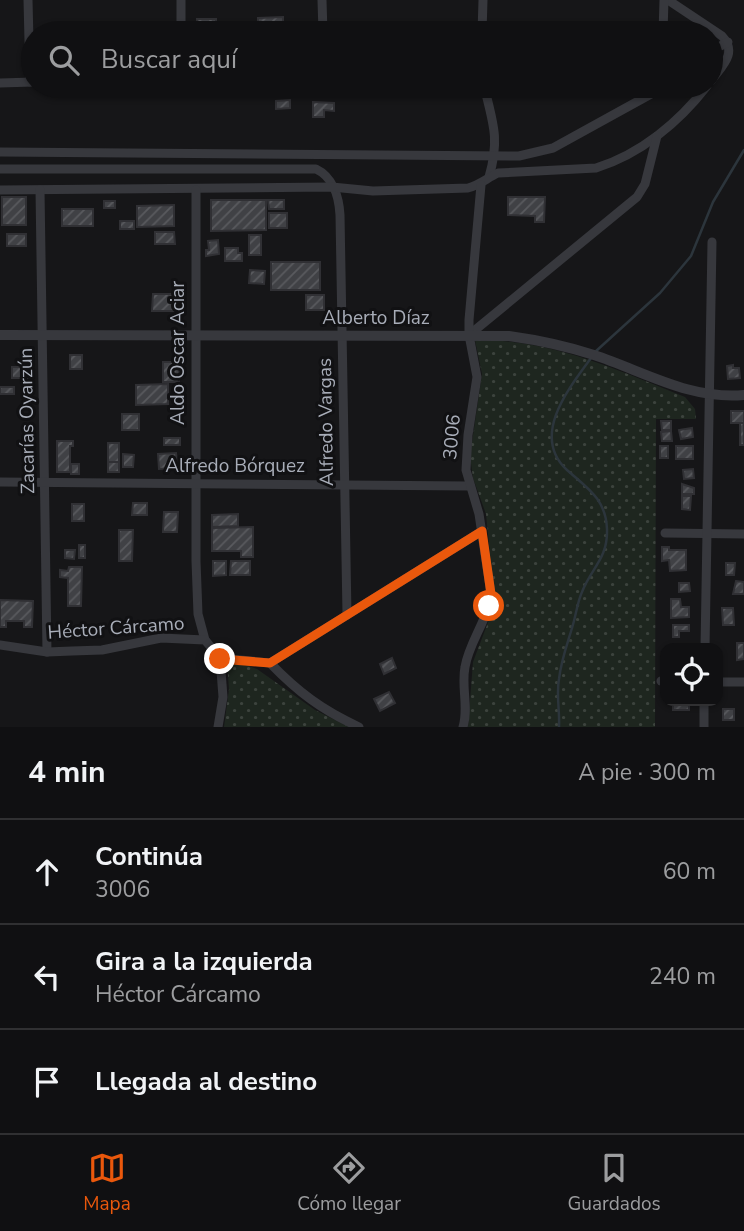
<!DOCTYPE html>
<html lang="es">
<head>
<meta charset="utf-8">
<style>
	body { margin:0; font-family:"Nunito Sans",sans-serif; background:#1e1e20; color:#f1f3f6 }
	.controls { position:absolute; right:21px; bottom:21px; display:grid; overflow:hidden; border-radius:14px; box-shadow:0 2px 5px #0004 }
	.controls button { width:63px; height:63px; display:grid; place-items:center; padding:0; border:0; border-bottom:2px solid #303032; background:#101012; color:#f1f3f6; font:35px sans-serif }
	.stop { position:absolute; width:21px; height:21px; margin:-16px; border:5px solid #ea580c; border-radius:50%; background:#fff }
	.stop.end { background:#ea580c; border-color:#fff; box-shadow:0 2px 7px #0008 }
	.list { margin:0; padding:0; list-style:none }
	h2 { display:flex; justify-content:space-between; align-items:center; height:91px; margin:0; padding:0 28px; font-size:30px }
	h2 small { font-size:23px; font-weight:400; color:#9c9d9f }
	.list li { display:grid; grid-template-columns:46px 1fr auto; gap:21px; align-items:center; box-sizing:border-box; height:105px; padding:0 28px; border-top:2px solid #303032 }
	.list b { display:block; font-size:26px; white-space:nowrap }
	.list p { margin:0; font-size:23px; white-space:nowrap; color:#9c9d9f }
	.list em { font-size:23px; font-style:normal; color:#9c9d9f }
	.icon { flex:none; width:38px; height:38px; fill:none; stroke:currentColor; stroke-width:2; stroke-linecap:round; stroke-linejoin:round }
	.map { position:relative; flex:none; width:744px; height:727px; overflow:hidden }
	.search { position:absolute; background:#101012; box-shadow:0 2px 5px #0004; left:21px; right:21px; top:21px; height:77px; display:flex; align-items:center; gap:18px; box-sizing:border-box; padding:0 24px; border-radius:38px; color:#9c9d9f; font-size:26px }
	.sheet { height:406px; background:#101012 }
	nav { display:flex; justify-content:space-around; align-items:center; box-sizing:border-box; height:98px; border-top:2px solid #303032; background:#101012; font-size:19px; color:#9c9d9f }
	nav a { display:grid; justify-items:center; gap:4px }
	nav .on { color:#ea580c }
	.map>svg:first-child { display:block }
</style>
</head>
<body>
<div class="map">
<svg width="744" height="727" viewBox="0 0 744 727">
	<defs>
		<pattern id="grass-dots" width="8" height="8" patternUnits="userSpaceOnUse" patternTransform="scale(1.75)"><rect width="8" height="8" fill="#1e261f"/><path d="M2 2h.1M6 6h.1" fill="none" stroke="#3c433d" stroke-width="1.8" stroke-linecap="round"/></pattern>
		<pattern id="building-hatch" width="6" height="6" patternUnits="userSpaceOnUse" patternTransform="scale(1.75)"><rect width="6" height="6" fill="#404145"/><path d="M-1 1l2-2M0 6l6-6M5 7l2-2" fill="none" stroke="#595a5e"/></pattern>
	</defs>
	<rect width="100%" height="100%" fill="#161618"/>
	<g fill="url(#grass-dots)">
		<path d="M475,340C551,339 615,369 685,397L695,409L696,419H656L655,727H468L473,662L490,617L494,594L486,514L473,478L470,456L482,374Z"/>
		<path d="M227,663L249,666L257,669L315,710L349,727H224L229,689Z"/>
	</g>
	<g fill="none" stroke-linecap="round" stroke-linejoin="round">
		<g stroke="#2c353c" stroke-width="2.5">
			<path d="M595,352L660,293L691,256L713,202L744,150"/>
			<path d="M559,727C560,711 556,695 559,679C561,661 567,645 572,628C576,616 577,603 582,592C591,568 608,559 607,529C606,499 587,488 567,470C530,436 569,388 591,358"/>
		</g>
	</g>
	<g fill="url(#building-hatch)" stroke="#303034" stroke-width="2">
		<path d="M283,17V33H258V18Z"/>
		<path d="M197,19H216V33H198Z"/>
		<path d="M290,100V108L276,109V101Z"/>
		<path d="M313,102L334,103V111L324,110V117H313Z"/>
		<rect x="2" y="197" width="24" height="28"/>
		<path d="M508,197H545L544,222H535V216L508,215Z"/>
		<path d="M211,200H266V230L211,231Z"/>
		<path d="M268,200H284V209H269Z"/>
		<rect x="104" y="201" width="11" height="7"/>
		<path d="M174,205V226L137,227V206Z"/>
		<rect x="62" y="209" width="31" height="17"/>
		<rect x="269" y="213" width="18" height="15"/>
		<rect x="120" y="221" width="14" height="8"/>
		<path d="M155,232H174L175,244H155Z"/>
		<rect x="7" y="234" width="19" height="12"/>
		<rect x="249" y="235" width="12" height="20"/>
		<path d="M218,240L219,254L206,256V250H209L208,241Z"/>
		<path d="M225,248H238V253H242V261H225Z"/>
		<rect x="271" y="262" width="49" height="28"/>
		<path d="M250,270L265,271L264,284L249,283Z"/>
		<path d="M153,294H174V311H152Z"/>
		<rect x="306" y="295" width="18" height="15"/>
		<rect x="70" y="355" width="12" height="14"/>
		<rect x="163" y="362" width="16" height="20"/>
		<path d="M733,365V368H739L740,378L728,379L727,366Z"/>
		<rect x="12" y="367" width="16" height="11"/>
		<path d="M168,384V404L136,405V385Z"/>
		<rect x="0" y="387" width="14" height="7"/>
		<rect x="731" y="411" width="13" height="12"/>
		<rect x="122" y="414" width="17" height="16"/>
		<path d="M661,421H671V430H662Z"/>
		<rect x="740" y="423" width="4" height="22"/>
		<path d="M692,428L693,437L681,439L679,430Z"/>
		<path d="M671,431L672,441H662L661,432Z"/>
		<rect x="164" y="438" width="16" height="7"/>
		<path d="M57,441H73V446H70V472H57Z"/>
		<rect x="108" y="443" width="11" height="19"/>
		<rect x="660" y="446" width="8" height="12"/>
		<rect x="676" y="446" width="17" height="13"/>
		<path d="M176,453L177,464L172,465V468L159,469L158,454Z"/>
		<path d="M123,454L134,455L133,467H123Z"/>
		<rect x="108" y="462" width="11" height="10"/>
		<rect x="71" y="464" width="8" height="10"/>
		<path d="M693,469L694,478L684,479L683,470Z"/>
		<path d="M682,484L694,488V494H682Z"/>
		<path d="M682,496H691L690,510L682,509Z"/>
		<path d="M133,503H147V515H132Z"/>
		<rect x="72" y="504" width="12" height="17"/>
		<path d="M164,512H178L177,532H163Z"/>
		<path d="M238,514V526L212,527V515Z"/>
		<path d="M253,527V557H241V551H212V528Z"/>
		<path d="M119,530H133L132,561H119Z"/>
		<rect x="79" y="545" width="6" height="13"/>
		<path d="M662,547H669V550H686V570L670,571L669,560L662,561Z"/>
		<path d="M65,550H75L74,559L65,558Z"/>
		<path d="M213,561H226V575L213,576Z"/>
		<path d="M231,561H250V575H230Z"/>
		<path d="M726,563H735L734,575H726Z"/>
		<path d="M69,567H82L81,606H68V578L60,577V570L68,571Z"/>
		<path d="M736,581L744,582V594H733Z"/>
		<path d="M679,583H689L690,591L679,592Z"/>
		<path d="M671,599H680L681,607H689V617L671,618Z"/>
		<path d="M0,600L33,601L32,627H24V621H6V627H0Z"/>
		<path d="M722,608H733L734,625H723Z"/>
		<path d="M673,625H689V631H679V637H673Z"/>
		<path d="M737,643H744V659L737,660Z"/>
		<path d="M392,658L396,668L384,674L380,664Z"/>
		<path d="M389,692L395,703L380,711L374,699Z"/>
		<path d="M673,701H683L684,704H689V710H673Z"/>
		<rect x="723" y="709" width="11" height="11"/>
	</g>
	<g fill="none" stroke-linecap="round" stroke-linejoin="round">
		<g stroke="#37383d" stroke-width="9">
			<path d="M28,0L30,82"/>
			<path d="M181,0V33"/>
			<path d="M322,0L323,33"/>
			<path d="M668,0L722,36C738,53 722,66 711,81"/>
			<path d="M482,33L483,0"/>
			<path d="M663,33L664,0"/>
			<path d="M711,51L728,42"/>
			<path d="M0,83L33,82"/>
			<path d="M47,86L70,88L105,86"/>
			<path d="M484,86C493,123 500,139 489,177"/>
			<path d="M0,152L519,156L553,148L651,94L660,86"/>
			<path d="M0,169H316C333,177 339,197 340,215L347,615"/>
			<path d="M0,190L332,187L373,191L468,188C480,185 487,178 498,173L596,168C641,154 679,122 707,86"/>
			<path d="M40,190L47,652"/>
			<path d="M196,190V561L198,614L205,640"/>
			<path d="M469,335L637,197L645,184L657,136"/>
			<path d="M0,482L469,486"/>
			<path d="M665,533L744,534"/>
			<path d="M0,645L47,652L72,651L102,650L161,638L205,640L220,658L223,697L218,727"/>
			<path d="M705,648L712,242"/>
			<path d="M220,658L270,663L482,531"/>
			<path d="M270,663C298,692 322,710 359,727"/>
			<path d="M661,681H665"/>
			<path d="M718,682H744"/>
			<path d="M463,727C469,707 461,687 465,667C469,642 488,620 491,594L479,514L466,470L468,435L477,377L469,335V320L481,185"/>
			<path d="M704,727V701"/>
		</g>
		<path stroke="#37383d" stroke-width="10" d="M0,335L509,336C538,340 566,346 594,355C643,371 690,400 744,395"/>
	</g>
	<g fill="none" stroke-linecap="round" stroke-linejoin="round">
		<path stroke="#ea580c" stroke-width="9" d="M220,659L270,663L482,531L491,594L489,606"/>
	</g>
	<g text-anchor="middle" dominant-baseline="central" stroke-width="6" stroke-linejoin="round" paint-order="stroke">
		<g font-size="19" fill="#a8adb8" stroke="#111113">
			<text x="376" y="318">Alberto Díaz</text>
			<text transform="translate(178 353) rotate(-90)">Aldo Oscar Aciar</text>
			<text transform="translate(27 421) rotate(-91)">Zacarías Oyarzún</text>
			<text transform="translate(326 422) rotate(-91)">Alfredo Vargas</text>
			<text transform="translate(452 437) rotate(-85)">3006</text>
			<text x="235" y="466">Alfredo Bórquez</text>
			<text transform="translate(116 628) rotate(-4)">Héctor Cárcamo</text>
		</g>
	</g>
</svg>
<div class="controls">
<button><svg class="icon" aria-label="locate" viewBox="0 0 24 24"><circle cx="12" cy="12" r="6"/><path d="M12 2v4M12 18v4M2 12h4M18 12h4"/></svg></button>
</div>
<div class="stop" style="left:489px;top:606px"></div>
<div class="stop end" style="left:220px;top:659px"></div>
<div class="search"><svg class="icon" aria-label="search" viewBox="0 0 24 24"><circle cx="10" cy="10" r="6"/><path d="M15 15l6 6"/></svg>Buscar aquí</div>
</div>
<section class="sheet">
<h2>4 min<small>A pie · 300 m</small></h2>
<ul class="list">
<li><svg class="icon" aria-label="ahead" viewBox="0 0 24 24"><path d="M12 20V5M6 11l6-6 6 6"/></svg><div><b>Continúa</b><p>3006</p></div><em>60 m</em></li>
<li><svg class="icon" aria-label="left" viewBox="0 0 24 24"><path d="M17 20v-9H6M10 6l-5 5 5 5"/></svg><div><b>Gira a la izquierda</b><p>Héctor Cárcamo</p></div><em>240 m</em></li>
<li><svg class="icon" aria-label="arrive" viewBox="0 0 24 24"><path d="M6 21V4h12l-3 4 3 4H6"/></svg><div><b>Llegada al destino</b></div></li>
</ul>
</section>
<nav>
<a class="on"><svg class="icon" aria-label="map" viewBox="0 0 24 24"><path d="M3 6l6-2 6 2 6-2v14l-6 2-6-2-6 2zM9 4v14M15 6v14"/></svg>Mapa</a>
<a><svg class="icon" aria-label="directions" viewBox="0 0 24 24"><path d="M12 3l9 9-9 9-9-9zM9 14v-3h6M13 9l2 2-2 2"/></svg>Cómo llegar</a>
<a><svg class="icon" aria-label="saved" viewBox="0 0 24 24"><path d="M7 4h10v16l-5-4-5 4z"/></svg>Guardados</a>
</nav>
</body>
</html>
